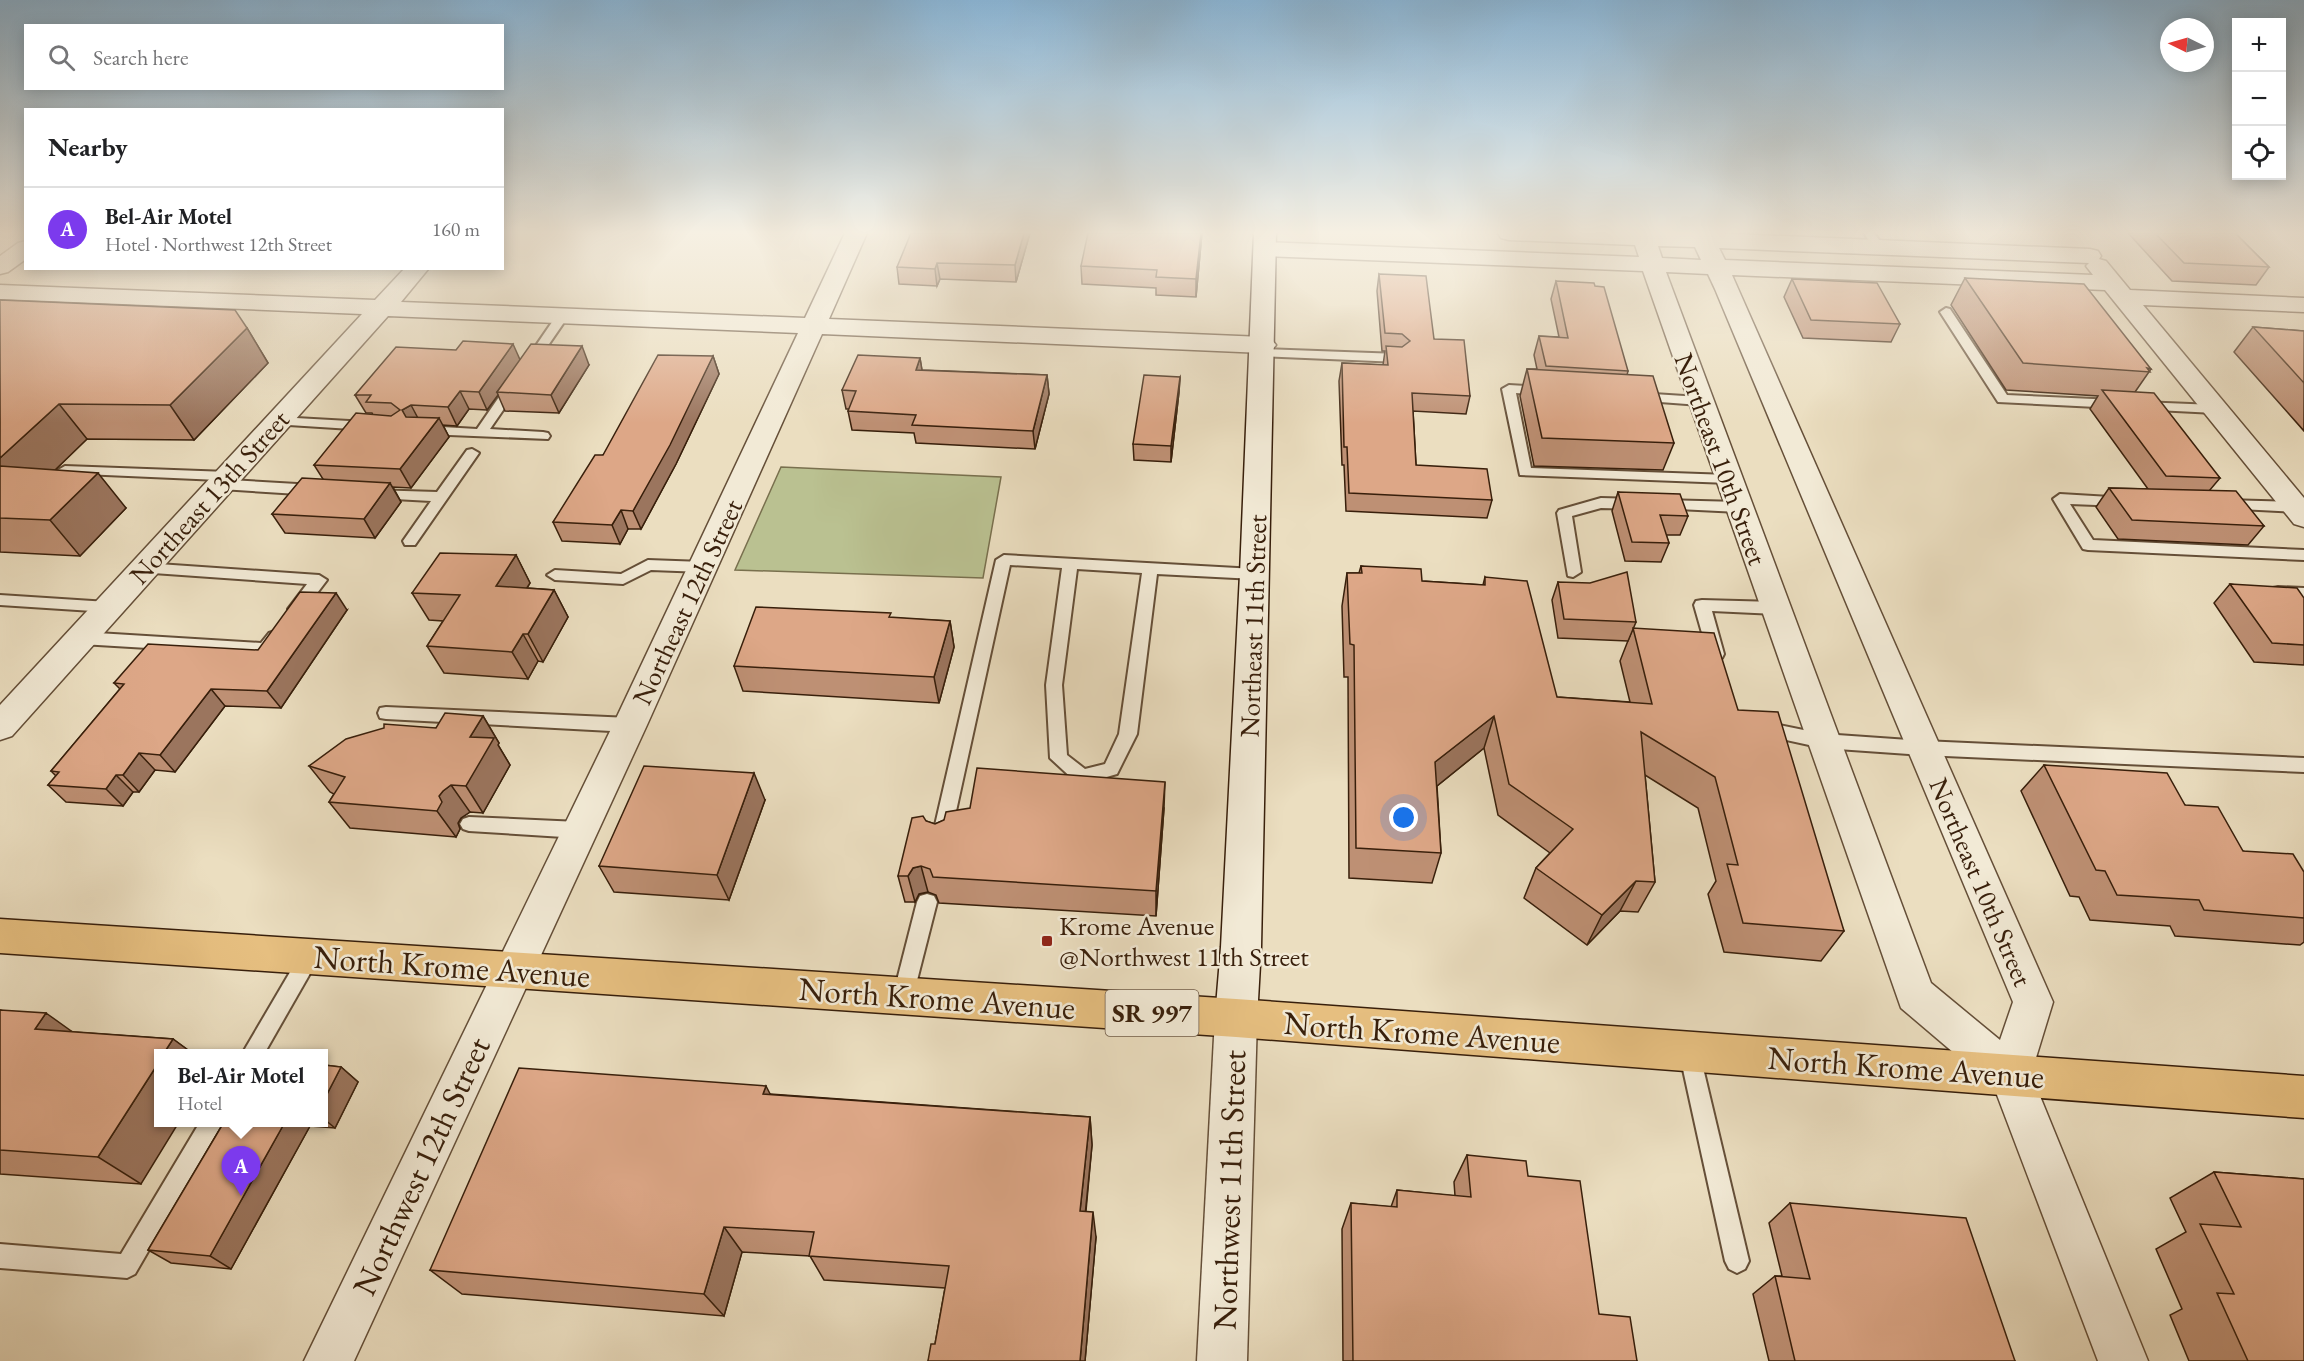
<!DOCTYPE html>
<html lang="en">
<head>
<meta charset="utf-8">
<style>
	body { margin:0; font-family:"EB Garamond",serif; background:#f2f2f2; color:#202124 }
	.controls { position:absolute; right:18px; top:18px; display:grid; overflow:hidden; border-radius:0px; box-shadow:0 3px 15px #0003 }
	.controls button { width:54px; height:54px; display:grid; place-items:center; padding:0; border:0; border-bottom:2px solid #e0e0e0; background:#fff; color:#202124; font:30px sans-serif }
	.compass { position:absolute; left:2160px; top:18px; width:54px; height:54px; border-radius:50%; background:#fff; box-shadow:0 3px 15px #0003; rotate:275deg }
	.you { position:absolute; left:1404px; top:818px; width:21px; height:21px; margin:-15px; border:4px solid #fff; border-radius:50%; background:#1a73e8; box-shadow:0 0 0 9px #1a73e833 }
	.badge { display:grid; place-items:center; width:39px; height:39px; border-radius:50%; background:#7c3aed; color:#fff; font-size:20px; font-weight:700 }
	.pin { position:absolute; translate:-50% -50px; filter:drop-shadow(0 2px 3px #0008) }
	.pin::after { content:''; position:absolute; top:32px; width:21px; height:18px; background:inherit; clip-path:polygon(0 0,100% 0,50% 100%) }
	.popup { position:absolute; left:154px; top:1049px; width:174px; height:78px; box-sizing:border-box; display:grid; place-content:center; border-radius:0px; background:#fff; filter:drop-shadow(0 2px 4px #0005); font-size:20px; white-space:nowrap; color:#757577 }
	.popup b { font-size:22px; color:#202124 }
	.popup::after { content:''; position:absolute; left:50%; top:100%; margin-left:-12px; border:12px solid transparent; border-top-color:#fff }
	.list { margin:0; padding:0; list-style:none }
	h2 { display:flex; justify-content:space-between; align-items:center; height:78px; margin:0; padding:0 24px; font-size:26px }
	h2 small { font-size:20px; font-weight:400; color:#757577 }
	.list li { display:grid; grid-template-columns:39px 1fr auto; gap:18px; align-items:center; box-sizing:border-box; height:84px; padding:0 24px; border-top:2px solid #e0e0e0 }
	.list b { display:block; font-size:22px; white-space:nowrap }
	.list p { margin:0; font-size:20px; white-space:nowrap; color:#757577 }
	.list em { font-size:20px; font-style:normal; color:#757577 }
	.icon { flex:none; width:33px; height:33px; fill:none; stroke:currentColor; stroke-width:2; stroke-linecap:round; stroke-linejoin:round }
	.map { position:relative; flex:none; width:2304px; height:1361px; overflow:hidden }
	.search { position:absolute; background:#fff; box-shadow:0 3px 15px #0003; left:24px; top:24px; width:480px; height:66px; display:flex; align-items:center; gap:15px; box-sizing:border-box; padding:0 21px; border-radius:0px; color:#757577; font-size:22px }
	.panel { position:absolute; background:#fff; box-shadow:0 3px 15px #0003; left:24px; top:108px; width:480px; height:162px; border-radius:0px }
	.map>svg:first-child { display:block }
</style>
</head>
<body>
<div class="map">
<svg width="2304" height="1361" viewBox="0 0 2304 1361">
	<rect width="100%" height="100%" fill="#ebdec0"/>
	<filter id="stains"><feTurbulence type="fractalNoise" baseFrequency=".00333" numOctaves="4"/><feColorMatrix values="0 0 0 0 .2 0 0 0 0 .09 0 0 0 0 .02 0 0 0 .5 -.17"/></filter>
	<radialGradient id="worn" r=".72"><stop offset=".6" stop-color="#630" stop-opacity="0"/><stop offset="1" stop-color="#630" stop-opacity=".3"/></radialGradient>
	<path fill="#bac191" stroke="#79704e" stroke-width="1.5" d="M781,467L1001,477L983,578L735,570Z"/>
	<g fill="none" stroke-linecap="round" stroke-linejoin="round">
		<defs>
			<g id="lane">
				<path d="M1864,233H1874L1884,247L1882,249H1874Z"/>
				<path d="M1946,308L1950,309L2007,395L2116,400L2123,404L2116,408L1998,402L1940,312Z"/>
				<path d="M563,311L569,315L536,363L530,367L525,366L524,363L559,312Z"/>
				<path d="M1263,349L1399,354L1405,358L1399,362L1259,356L1257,353Z"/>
				<path d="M515,380L521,384L490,429L543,432L548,433L550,436L548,439L425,434L418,430L425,426L477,429L510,381Z"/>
				<path d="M1509,385L1544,387L1551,391L1544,395L1516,393L1531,468L1729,475L1736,479L1729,483L1520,475L1502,389Z"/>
				<path d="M1638,393L1700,397L1707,401L1700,405L1633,400L1631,397Z"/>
				<path d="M2141,402L2215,405L2222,409L2215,413L2136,409L2134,406Z"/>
				<path d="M278,417L367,422L374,426L367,430L273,424L271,421L273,418Z"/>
				<path d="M472,449L479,453L415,545H405L403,541L431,501L376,498L369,493L371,490L437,492L467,450Z"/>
				<path d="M65,466L228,472L235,476L230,480L314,485L321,490L314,495L221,489L214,484L219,480L60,473L58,470Z"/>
				<path d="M2060,494L2127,498L2129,501L2127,504L2122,506L2070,504L2093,540L2304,550V560L2088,550L2083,549L2053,499Z"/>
				<path d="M1601,498L1637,499L1644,504L1637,509L1601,508L1572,516L1581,572L1573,577L1568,576L1557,513L1559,510Z"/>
				<path d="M1662,500L1739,502L1746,507L1739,512L1657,508L1655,505L1657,502Z"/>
				<path d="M2225,500L2296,502L2303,507L2296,512L2220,508L2218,505L2220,502Z"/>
				<path d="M1004,555L1255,569L1263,574L1255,579L1157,574L1137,734L1117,774L1082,784L1076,782L1050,758L1046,685L1062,568L1010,565L951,834L948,839L942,842L936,839L933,834L996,560ZM1077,569L1142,573L1119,734L1105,764L1085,769L1067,755L1062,685Z"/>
				<path d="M648,560L703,562L711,567L703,572L651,570L623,584L555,580L547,575L555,570L621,574Z"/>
				<path d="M144,563L319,575L327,580L302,613H290L288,609L307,584L139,572L136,568L139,564Z"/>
				<path d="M2278,587L2304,588V598L2273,596L2270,592L2273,588Z"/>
				<path d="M0,595L108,602L114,603L116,607L114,611L108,612L0,605Z"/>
				<path d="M1702,600L1776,602L1782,604L1784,608L1782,612L1776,614L1712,611L1724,654L1722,658H1710L1708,654L1694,605L1696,601Z"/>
				<path d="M275,631L281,633L283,637L271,653L265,655L81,644L75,642L73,638L75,634L81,632L261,643L269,633Z"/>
				<path d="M386,707L630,718L636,720L639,725L636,730L630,732L386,719L380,718L378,713L380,708Z"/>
				<path d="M1764,722L1823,734L1923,741L2304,758V772L1923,755L1823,748L1758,734L1755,729L1758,724Z"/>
				<path d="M469,817L579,822L585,825L588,830L585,835L579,838L469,831L463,829L460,824L463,819Z"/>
				<path d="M927,894L934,896L937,902L913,996L910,1003L903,1005L896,1003L893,996L917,902L920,896Z"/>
				<path d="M310,947L317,950L320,956L264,1054H242L303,950Z"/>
				<path d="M1689,1041L1696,1044L1699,1051L1749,1261L1745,1269L1737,1273L1729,1269L1725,1261L1679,1051L1682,1044Z"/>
				<path d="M200,1122H223L135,1274L127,1278L0,1268V1244L121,1254Z"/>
			</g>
			<g id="street">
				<path d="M845,233H867L829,319L1263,337L1272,340L1276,345L1272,350L1263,353L822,334L647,725L354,1361H304L613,725L798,333L388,316L12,736L0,740V705L362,314L0,299V285L375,300L405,268H429L401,302L805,318Z"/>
				<path d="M1498,233H1711L2090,249L2098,251L2101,256L2099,259L2106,261L2130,290L2304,298V312L2143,305L2304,498V527L2294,524L2105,290L1732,275L2053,1002L2031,1074L2148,1361H2098L1994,1087L1901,1008L1643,271L1265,256L1257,254L1254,249L1257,244L1265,242L1639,257L1635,245L1509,240L1501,238ZM1658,246L1695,247L1701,260L1662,258ZM1719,248L2089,263L2086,266L2093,275L1725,260ZM1666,272L1708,274L1715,289L2013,1002L2000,1040L1931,983Z"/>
				<path d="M26,241V259L8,272L0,274V256L18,243Z"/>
				<path d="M1236,999L1251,1005L1257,1018L1247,1361H1197L1215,1018L1221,1005Z"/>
			</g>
			<path id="secondary" d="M1254,233H1276L1261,947L1257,1018L1251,1031L1236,1037L1221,1031L1215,1018L1221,947L1240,574Z"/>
			<path id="highway" d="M0,919L1236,999L2304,1076V1118L1236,1037L0,953Z"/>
		</defs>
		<use href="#lane" stroke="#654f38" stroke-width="4"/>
		<use href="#street" stroke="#654f38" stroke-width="3"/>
		<use href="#secondary" stroke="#381f0b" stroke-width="3"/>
		<use href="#highway" stroke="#381f0b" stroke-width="3"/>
		<use href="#lane" fill="#f2ead6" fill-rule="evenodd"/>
		<use href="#street" fill="#f2ead6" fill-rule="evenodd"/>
		<use href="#secondary" fill="#f2ead6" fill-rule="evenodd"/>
		<use href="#highway" fill="#e6bf80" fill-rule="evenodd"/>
	</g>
	<g fill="#be9074" stroke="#381f0b" stroke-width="1.5">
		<path d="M1030,233L1016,282L940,279L937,286L899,284L897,267Z"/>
		<path d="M1202,233L1196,297L1156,295V288L1082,284L1081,266Z"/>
		<path d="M2128,233H2235L2269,267L2256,285L2172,281Z"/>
		<path d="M1379,274L1434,339L1470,396L1466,414L1413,411L1416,465L1492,500L1487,518L1346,511L1344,465H1342L1339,381L1342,363L1383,365L1385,351H1382L1377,291Z"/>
		<path d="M1965,278L2151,369L2135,392L2220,478L2209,491L2264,526L2248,545L2118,539L2096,507L2109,488L2148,489L2090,409L2098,396L2006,390L1951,305Z"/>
		<path d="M1792,279L1900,324L1891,342L1803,338L1784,297Z"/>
		<path d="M1556,281L1628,371L1627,375L1674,443L1663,470L1534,466L1520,396L1527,369H1537L1534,355L1539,336L1559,337L1551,299Z"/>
		<path d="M0,300L247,328L268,363L194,440L87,439L55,470L126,508L80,556L0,552Z"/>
		<path d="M2253,327L2304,331V431L2234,352Z"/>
		<path d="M713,356L719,374L676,464L641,529H628L620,544L562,541L553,522L603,455Z"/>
		<path d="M920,358L922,370L1047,375L1049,394L1035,449L916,443L914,433L852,430L848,411L849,409H846L842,390Z"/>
		<path d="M520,360L589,365L559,413L505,411L498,395L487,410L469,409L457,426L443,425L449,437L411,488L393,487L401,502L375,538L285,533L272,514L323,479L314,465L373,415L372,413H366L355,395Z"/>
		<path d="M1180,377L1179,392L1171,462L1134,460L1133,444Z"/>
		<path d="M1618,492L1688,516L1680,535H1666L1669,543L1661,562L1625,561L1612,511Z"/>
		<path d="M516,555L530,583L527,588L554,590L568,617L543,662L538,661L528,679L444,673L427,646L443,621L429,620L412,593Z"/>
		<path d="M1361,566L1422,581L1483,585L1485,577L1557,697L1630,702L1620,661L1633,628L1738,710L1844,931L1821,961L1724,952L1708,894L1716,881L1698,808L1645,775L1655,882L1638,912L1620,911L1587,945L1524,898L1536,868L1550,853L1498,815L1484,748L1437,786L1441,853L1432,883L1349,878L1348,677H1344L1342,606L1347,573H1359Z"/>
		<path d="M1558,582L1636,622L1628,641L1558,638L1552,600Z"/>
		<path d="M2230,584L2304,598V665L2254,662L2214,603Z"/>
		<path d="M347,610L281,708L225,706L175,772L155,770L139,792H133L123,806L66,802L48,785L56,776L51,771L120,689L114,683L258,650Z"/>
		<path d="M892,618L950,621L954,647L939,703L743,691L734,666Z"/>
		<path d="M483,716L499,743L498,745L510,765L483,813L470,812L461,818L458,823L460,829L456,837L350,828L329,802L334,794L330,792L309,766L436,728Z"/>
		<path d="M2044,765L2185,805L2243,851L2304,872V942L2300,945L2175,936L2170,926L2090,920L2079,897L2070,896L2021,791Z"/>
		<path d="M765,800L729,900L614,892L599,866Z"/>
		<path d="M1164,808L1156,916L939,903L936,895L928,892L919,894L915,902H905L898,876L926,821L935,824L944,820Z"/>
		<path d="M0,1010L73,1032L173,1039L192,1053H159L141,1184L0,1174Z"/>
		<path d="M324,1065L341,1067L358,1082L335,1128L310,1126L231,1269L171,1263L148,1250L224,1122H324Z"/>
		<path d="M770,1094L1090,1117L1092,1145L1086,1211L1096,1237L1085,1361H928L935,1344L945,1288L824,1280L810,1256L742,1252L724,1316L462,1294L430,1270Z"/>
		<path d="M1467,1155L1528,1176L1599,1314L1637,1361H1343L1342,1229L1351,1203L1391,1207L1397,1190L1455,1196L1454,1182Z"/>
		<path d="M2214,1172L2304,1179V1361H2189L2170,1315L2182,1309L2156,1249L2186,1232L2170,1198Z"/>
		<path d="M1790,1203L2015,1361H1769L1753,1294L1775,1276H1782L1769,1223Z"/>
	</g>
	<g fill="#9b755e" stroke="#381f0b" stroke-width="1.5">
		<path d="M1024,233H1030L1016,282L1015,265Z"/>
		<path d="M1201,233H1202L1196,297V279Z"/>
		<path d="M937,263L940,279L937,286L935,269Z"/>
		<path d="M247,328L268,363L194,440L170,405Z"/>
		<path d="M513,344L521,362L497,392L498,395L487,410L479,392Z"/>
		<path d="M582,346L589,365L559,413L551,395Z"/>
		<path d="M713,356L719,374L676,464L641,529L633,511Z"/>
		<path d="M920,358L923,377L916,370Z"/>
		<path d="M1047,375L1049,394L1035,449L1033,431Z"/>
		<path d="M1180,377L1179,392L1171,462V446Z"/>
		<path d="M460,391L469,409L457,426L448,407Z"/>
		<path d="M59,404L87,439L23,501L0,474V458Z"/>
		<path d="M411,405L421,424L412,429L402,410Z"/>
		<path d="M439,418L449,437L411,488L400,469Z"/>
		<path d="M98,473L126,508L80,556L50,520Z"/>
		<path d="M390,483L401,502L375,538L364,519Z"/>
		<path d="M621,510L628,529L620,544L612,525Z"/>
		<path d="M516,555L530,583L511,613L496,586Z"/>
		<path d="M554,590L568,617L543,662L528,634Z"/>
		<path d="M336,593L347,610L281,708L267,691Z"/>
		<path d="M950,621L954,647L939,703L934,677Z"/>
		<path d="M523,634L538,661L528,679L512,652Z"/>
		<path d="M211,689L225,706L175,772L160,755Z"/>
		<path d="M483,716L499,743L498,745L510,765L483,813L466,786L470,737Z"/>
		<path d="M1494,716L1484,748L1427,794L1435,762Z"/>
		<path d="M139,753L155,770L139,792L123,775Z"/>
		<path d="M754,773L765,800L729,900L717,875Z"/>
		<path d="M116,775L133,792L123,806L106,789Z"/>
		<path d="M1165,782L1164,808L1156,916V891Z"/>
		<path d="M451,785L470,812L461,818L458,823L460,829L456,837L437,811L439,796L443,791Z"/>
		<path d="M921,866L928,892L919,894L915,902L908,876L913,868Z"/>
		<path d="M1636,881L1620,911L1587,945L1602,915Z"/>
		<path d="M46,1013L88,1043L35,1029Z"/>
		<path d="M173,1039L192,1053H164Z"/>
		<path d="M159,1062V1122H179L141,1184L98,1157Z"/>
		<path d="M341,1067L358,1082L335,1128L324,1119V1100Z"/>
		<path d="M766,1086L781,1115L763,1094Z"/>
		<path d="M1090,1117L1092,1145L1083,1236L1080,1211Z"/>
		<path d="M285,1122H305L310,1126L231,1269L210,1256Z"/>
		<path d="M1093,1212L1096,1237L1085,1361H1080Z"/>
		<path d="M724,1227L742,1252L724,1316L704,1294Z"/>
	</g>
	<g fill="#dda787" stroke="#381f0b" stroke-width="1.5">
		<path d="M911,233H1024L1015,265L937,263L935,269L897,267Z"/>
		<path d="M1088,233H1201L1196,279L1156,277L1157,270L1081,266Z"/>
		<path d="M2155,233H2235L2269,267L2184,263Z"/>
		<path d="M1379,274L1426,276L1434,339L1464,340L1470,396L1412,393L1416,465L1487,469L1492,500L1349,493L1347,447H1344L1342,363L1388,365L1386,346L1402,347L1410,341L1402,334L1385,333Z"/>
		<path d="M1965,278L2084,284L2151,369L2147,368L2150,372L2023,363Z"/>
		<path d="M1792,279L1877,283L1900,324L1811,320Z"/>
		<path d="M1556,281L1594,283L1595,286L1604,287L1628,371L1546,366L1539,336L1568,338Z"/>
		<path d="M0,300L235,310L247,328L170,405L59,404L0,458Z"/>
		<path d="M2253,327L2304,331V383Z"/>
		<path d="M463,341L513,344L479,392L460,391L448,407L411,405L402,410L406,417L439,418L400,469L314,465L356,413L391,416L400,410L391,403L366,402L371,395H355L396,347L456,350Z"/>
		<path d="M531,344L582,346L551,395L497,392Z"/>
		<path d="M658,355L713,356L670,445L633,511L621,510L612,525L553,522L595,455H603Z"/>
		<path d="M858,355L920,358L916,370L1047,375L1033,431L912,425L916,415L848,411L856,391L842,390Z"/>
		<path d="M1527,369L1653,376L1674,443L1542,438Z"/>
		<path d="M1144,375L1180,377L1171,446L1133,444Z"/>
		<path d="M2102,390L2154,393L2220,478L2166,476Z"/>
		<path d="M0,466L98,473L50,520L0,518Z"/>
		<path d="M302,478L390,483L364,519L272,514Z"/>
		<path d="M2109,488L2236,491L2264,526L2132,520Z"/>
		<path d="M1618,492L1680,494L1688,516L1660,515L1669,543L1632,542Z"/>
		<path d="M440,553L516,555L496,586L554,590L528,634H523L512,652L427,646L460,595L412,593Z"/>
		<path d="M1361,566L1421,569L1422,581L1485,585V577L1527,581L1557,697L1652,704L1633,628L1714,633L1738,710L1778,712L1844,931L1743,923L1727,864L1738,865L1715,777L1641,732L1655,882L1636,881L1602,915L1536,868L1573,829L1509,784L1494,716L1435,762L1441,853L1356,848L1354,645L1350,644L1347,573H1362Z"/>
		<path d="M1627,572L1636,622L1564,619L1558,582L1590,583Z"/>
		<path d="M2230,584L2297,588L2304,598V645L2272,643Z"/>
		<path d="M300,592L336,593L267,691L211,689L160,755L139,753L123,775H116L106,789L48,785L59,772L51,771L124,684L114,683L148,644L258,650Z"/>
		<path d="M756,607L891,613L889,617L950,621L934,677L734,666Z"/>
		<path d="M445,713L483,716L470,737L494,738L466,786L451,785L443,791L439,796L442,802L437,811L329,802L345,777L309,766L346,739L384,728V724L436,728Z"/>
		<path d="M2044,765L2167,773L2185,805L2218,807L2243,851L2293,854L2304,872V918L2204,910L2199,900L2117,895L2105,871L2096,870Z"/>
		<path d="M644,766L754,773L717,875L599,866Z"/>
		<path d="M977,768L1165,782L1156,891L933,877L930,869L921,866L913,868L908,876H898L912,818L923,816L926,821L935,824L944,820L946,812L970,808Z"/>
		<path d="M0,1010L46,1013L35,1029L173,1039L164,1053H159V1062L98,1157L0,1150Z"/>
		<path d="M324,1065L341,1067L324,1100Z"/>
		<path d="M519,1068L766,1086L763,1094L1090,1117L1080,1211L1093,1212L1080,1361H928L931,1344H935L949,1266L809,1256L814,1232L724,1227L704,1294L430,1270Z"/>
		<path d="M224,1122H285L210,1256L148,1250Z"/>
		<path d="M1467,1155L1526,1161L1528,1176L1580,1181L1599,1314L1630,1317L1637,1361H1353L1351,1203L1397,1207V1190L1471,1197Z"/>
		<path d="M2214,1172L2304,1179V1361H2248L2217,1293L2234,1294L2200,1224L2241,1227Z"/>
		<path d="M1790,1203L1966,1218L2015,1361H1795L1775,1276L1810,1279Z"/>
	</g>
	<linearGradient id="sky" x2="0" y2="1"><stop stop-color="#8ab6d7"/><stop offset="0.55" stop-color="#f6f0e3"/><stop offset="1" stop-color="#f6f0e3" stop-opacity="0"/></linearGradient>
	<rect width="2304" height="423" fill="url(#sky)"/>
	<rect fill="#8f2418" stroke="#f2ead6" stroke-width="2" x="1041" y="935" width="12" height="12" rx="3"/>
	<g text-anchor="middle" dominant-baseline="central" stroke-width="5" stroke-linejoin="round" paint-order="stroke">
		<rect fill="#f2ead6" stroke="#705c48" stroke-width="1.5" x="1105.5" y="990" width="93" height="46" rx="4.5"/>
		<g font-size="26" font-weight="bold" fill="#381f0b">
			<text x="1152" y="1013">SR 997</text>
		</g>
		<g font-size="27" fill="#381f0b" stroke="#f2ead6">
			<text transform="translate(1721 459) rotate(70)">Northeast 10th Street</text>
			<text transform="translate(209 497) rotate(-48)">Northeast 13th Street</text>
			<text transform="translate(687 602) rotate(-65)">Northeast 12th Street</text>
			<text transform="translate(1253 626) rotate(-88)">Northeast 11th Street</text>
			<text transform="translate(1981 882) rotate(67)">Northeast 10th Street</text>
		</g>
		<g font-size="27" fill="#381f0b" stroke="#f2ead6" text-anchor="start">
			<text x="1059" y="925">Krome Avenue<tspan x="1059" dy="31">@Northwest 11th Street</tspan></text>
		</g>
		<g font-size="33" fill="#381f0b" stroke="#f2ead6">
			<text transform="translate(452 966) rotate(4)">North Krome Avenue</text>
			<text transform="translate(937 998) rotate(4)">North Krome Avenue</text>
			<text transform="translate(1422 1032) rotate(4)">North Krome Avenue</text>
			<text transform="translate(1906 1067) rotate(4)">North Krome Avenue</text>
			<text transform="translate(421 1166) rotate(-65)">Northwest 12th Street</text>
			<text transform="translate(1229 1190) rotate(-88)">Northwest 11th Street</text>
		</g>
	</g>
	<rect width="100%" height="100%" filter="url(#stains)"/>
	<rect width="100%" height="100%" fill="url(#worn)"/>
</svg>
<div class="controls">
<button>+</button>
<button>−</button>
<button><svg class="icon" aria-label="locate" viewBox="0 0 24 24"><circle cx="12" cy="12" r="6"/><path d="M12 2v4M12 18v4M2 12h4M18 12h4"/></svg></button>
</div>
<svg class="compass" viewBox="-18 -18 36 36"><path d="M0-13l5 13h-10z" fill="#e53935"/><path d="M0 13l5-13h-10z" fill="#757577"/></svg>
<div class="you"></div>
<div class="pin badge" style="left:241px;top:1196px">A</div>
<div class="popup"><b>Bel-Air Motel</b>Hotel</div>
<div class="search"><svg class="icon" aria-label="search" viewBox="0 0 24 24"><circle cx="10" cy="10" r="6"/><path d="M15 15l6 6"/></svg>Search here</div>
<section class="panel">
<h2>Nearby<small></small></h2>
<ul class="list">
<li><span class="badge">A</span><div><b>Bel-Air Motel</b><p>Hotel · Northwest 12th Street</p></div><em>160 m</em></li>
</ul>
</section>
</div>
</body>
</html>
